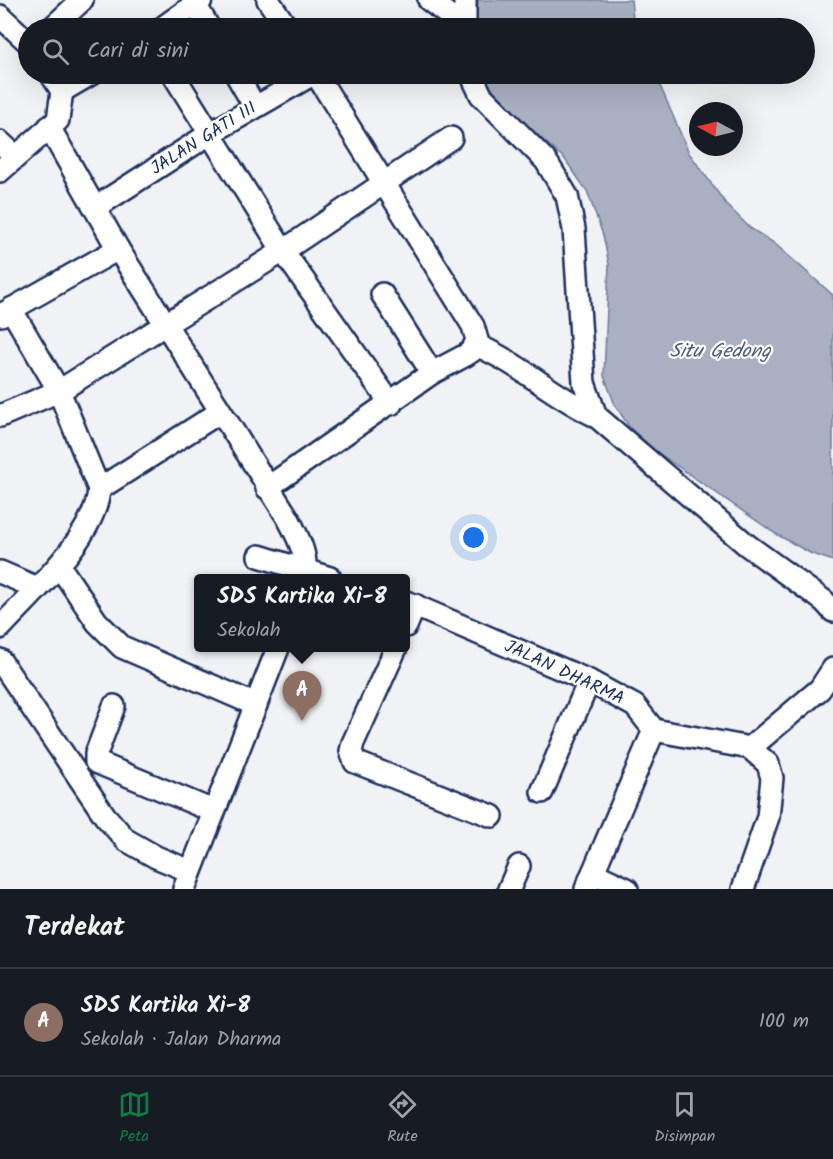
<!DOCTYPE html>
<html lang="id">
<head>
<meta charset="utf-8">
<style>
	body { margin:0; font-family:Kalam,sans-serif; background:#20242c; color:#f1f3f6 }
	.compass { position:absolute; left:689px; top:102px; width:54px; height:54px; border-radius:50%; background:#171b24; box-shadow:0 6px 24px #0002; rotate:277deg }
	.you { position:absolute; left:474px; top:538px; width:21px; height:21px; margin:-15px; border:4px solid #fff; border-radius:50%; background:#1a73e8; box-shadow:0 0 0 9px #1a73e833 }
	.badge { display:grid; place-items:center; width:39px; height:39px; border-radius:50%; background:#0b8043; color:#fff; font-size:20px; font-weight:700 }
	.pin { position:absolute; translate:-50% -50px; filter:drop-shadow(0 2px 3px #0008) }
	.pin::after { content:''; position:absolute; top:32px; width:21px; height:18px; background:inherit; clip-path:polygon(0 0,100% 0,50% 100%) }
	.popup { position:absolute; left:194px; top:574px; width:216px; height:78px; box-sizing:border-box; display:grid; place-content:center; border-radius:6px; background:#171b24; filter:drop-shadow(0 2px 4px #0005); font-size:20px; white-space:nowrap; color:#9ea1a6 }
	.popup b { font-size:22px; color:#f1f3f6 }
	.popup::after { content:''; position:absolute; left:50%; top:100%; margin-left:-12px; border:12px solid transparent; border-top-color:#171b24 }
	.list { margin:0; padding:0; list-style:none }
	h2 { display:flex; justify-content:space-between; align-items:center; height:78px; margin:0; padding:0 24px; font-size:26px }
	h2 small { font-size:20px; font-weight:400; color:#9ea1a6 }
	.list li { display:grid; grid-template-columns:39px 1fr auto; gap:18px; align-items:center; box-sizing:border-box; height:108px; padding:0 24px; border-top:2px solid #363941 }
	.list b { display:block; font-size:22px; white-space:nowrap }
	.list p { margin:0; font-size:20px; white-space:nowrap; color:#9ea1a6 }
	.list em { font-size:20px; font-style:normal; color:#9ea1a6 }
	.icon { flex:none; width:33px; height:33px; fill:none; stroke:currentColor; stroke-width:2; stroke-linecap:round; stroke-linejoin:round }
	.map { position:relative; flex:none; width:833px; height:889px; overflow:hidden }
	.search { position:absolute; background:#171b24; box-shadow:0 6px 24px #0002; left:18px; right:18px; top:18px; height:66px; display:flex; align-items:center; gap:15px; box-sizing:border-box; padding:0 21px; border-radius:33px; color:#9ea1a6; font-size:22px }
	.sheet { height:186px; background:#171b24 }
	nav { display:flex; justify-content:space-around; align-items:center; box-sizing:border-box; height:84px; border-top:2px solid #363941; background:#171b24; font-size:16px; color:#9ea1a6 }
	nav a { display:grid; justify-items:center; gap:3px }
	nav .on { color:#0b8043 }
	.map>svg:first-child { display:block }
</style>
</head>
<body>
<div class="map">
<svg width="833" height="889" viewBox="0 0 833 889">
	<rect width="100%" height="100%" fill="#f1f2f5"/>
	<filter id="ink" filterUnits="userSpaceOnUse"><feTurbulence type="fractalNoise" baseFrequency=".0167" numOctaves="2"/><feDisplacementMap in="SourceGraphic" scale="12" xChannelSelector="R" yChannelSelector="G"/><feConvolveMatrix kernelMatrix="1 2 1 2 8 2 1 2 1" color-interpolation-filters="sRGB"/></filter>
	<g filter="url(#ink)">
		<g fill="#a8b0c2" stroke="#707c9a" stroke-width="1.5">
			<path d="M478,0H631L634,28H476Z"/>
			<path d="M483,74H655L689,153L726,204L750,228L774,243L833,295V561L810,553L776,534L654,450L630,428L615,405L604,376L609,264L603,235L587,191L564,158L497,101Z"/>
		</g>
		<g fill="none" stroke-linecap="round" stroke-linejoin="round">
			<defs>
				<g id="minor">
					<path d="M268,0L287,28"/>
					<path d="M429,0L464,27"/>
					<path d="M195,4L209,28"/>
					<path d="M0,16L28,42"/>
					<path d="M52,28L82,0"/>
					<path d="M162,28L201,0"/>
					<path d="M465,28V0"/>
					<path d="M173,74L283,251L391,404"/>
					<path d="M236,74L255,107"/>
					<path d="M471,74L481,95L546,161L567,196L574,229L584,383L596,416L747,545L824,601L833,611"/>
					<path d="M62,91L91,74"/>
					<path d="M49,127L118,249L288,518C298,537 309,557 304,578"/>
					<path d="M0,142L15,156"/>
					<path d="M0,171L58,120L62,91L51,74"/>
					<path d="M96,207L211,133L313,74"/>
					<path d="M382,294L432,373"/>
					<path d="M1,315L118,249"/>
					<path d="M476,345C521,364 552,396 596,416"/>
					<path d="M0,416L59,391L283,251L451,138"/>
					<path d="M267,488L432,373L466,355L472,351L477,340L473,326L316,74"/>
					<path d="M99,489L220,412"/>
					<path d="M259,556L330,578"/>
					<path d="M60,567L97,622L122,647L256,705"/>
					<path d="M0,572L37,588"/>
					<path d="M406,602L589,681L635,706L654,730"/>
					<path d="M406,626L415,605"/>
					<path d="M0,628C31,594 96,537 99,489L59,391L11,309"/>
					<path d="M396,648L353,743L351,751L355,762L492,816"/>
					<path d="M0,660L105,816L126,840L156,857L190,871"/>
					<path d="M114,706L96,754V762L213,811"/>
					<path d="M654,730L750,748L768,764L772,778L768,817L743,889"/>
					<path d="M750,748L820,689L833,669"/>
					<path d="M542,792L589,681"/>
					<path d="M593,873L627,889"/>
					<path d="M184,889L278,648"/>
					<path d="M509,889L519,866"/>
					<path d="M586,889L654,730"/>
				</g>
			</defs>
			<use href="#minor" stroke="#1b2f5e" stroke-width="26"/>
			<use href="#minor" stroke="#fff" stroke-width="21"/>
		</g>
	</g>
	<g text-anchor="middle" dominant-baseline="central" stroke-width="4.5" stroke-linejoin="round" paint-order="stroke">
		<g font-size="18" fill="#1b2f5e" stroke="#fff">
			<text transform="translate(204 139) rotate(-32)">JALAN GATI III</text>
			<text transform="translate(564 673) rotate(25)">JALAN DHARMA</text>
		</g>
		<g font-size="20" font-style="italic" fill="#4c5c81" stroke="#fff">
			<text x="720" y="352">Situ Gedong</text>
		</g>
	</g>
</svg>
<svg class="compass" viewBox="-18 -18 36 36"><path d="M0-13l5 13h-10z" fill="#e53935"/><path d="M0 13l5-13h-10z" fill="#9ea1a6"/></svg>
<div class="you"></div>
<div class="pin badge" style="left:302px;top:721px;background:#8d6e63">A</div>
<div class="popup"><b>SDS Kartika Xi-8</b>Sekolah</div>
<div class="search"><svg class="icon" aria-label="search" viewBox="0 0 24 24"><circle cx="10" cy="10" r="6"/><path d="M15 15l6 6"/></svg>Cari di sini</div>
</div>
<section class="sheet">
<h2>Terdekat<small></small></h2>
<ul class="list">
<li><span class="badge" style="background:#8d6e63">A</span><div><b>SDS Kartika Xi-8</b><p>Sekolah · Jalan Dharma</p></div><em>100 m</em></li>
</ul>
</section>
<nav>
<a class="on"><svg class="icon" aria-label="map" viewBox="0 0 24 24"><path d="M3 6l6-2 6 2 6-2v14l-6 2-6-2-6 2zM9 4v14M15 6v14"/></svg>Peta</a>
<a><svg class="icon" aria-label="directions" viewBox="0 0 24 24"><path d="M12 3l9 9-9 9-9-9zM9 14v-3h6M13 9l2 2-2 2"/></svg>Rute</a>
<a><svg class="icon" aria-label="saved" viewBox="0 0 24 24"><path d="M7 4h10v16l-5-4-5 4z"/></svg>Disimpan</a>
</nav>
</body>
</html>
